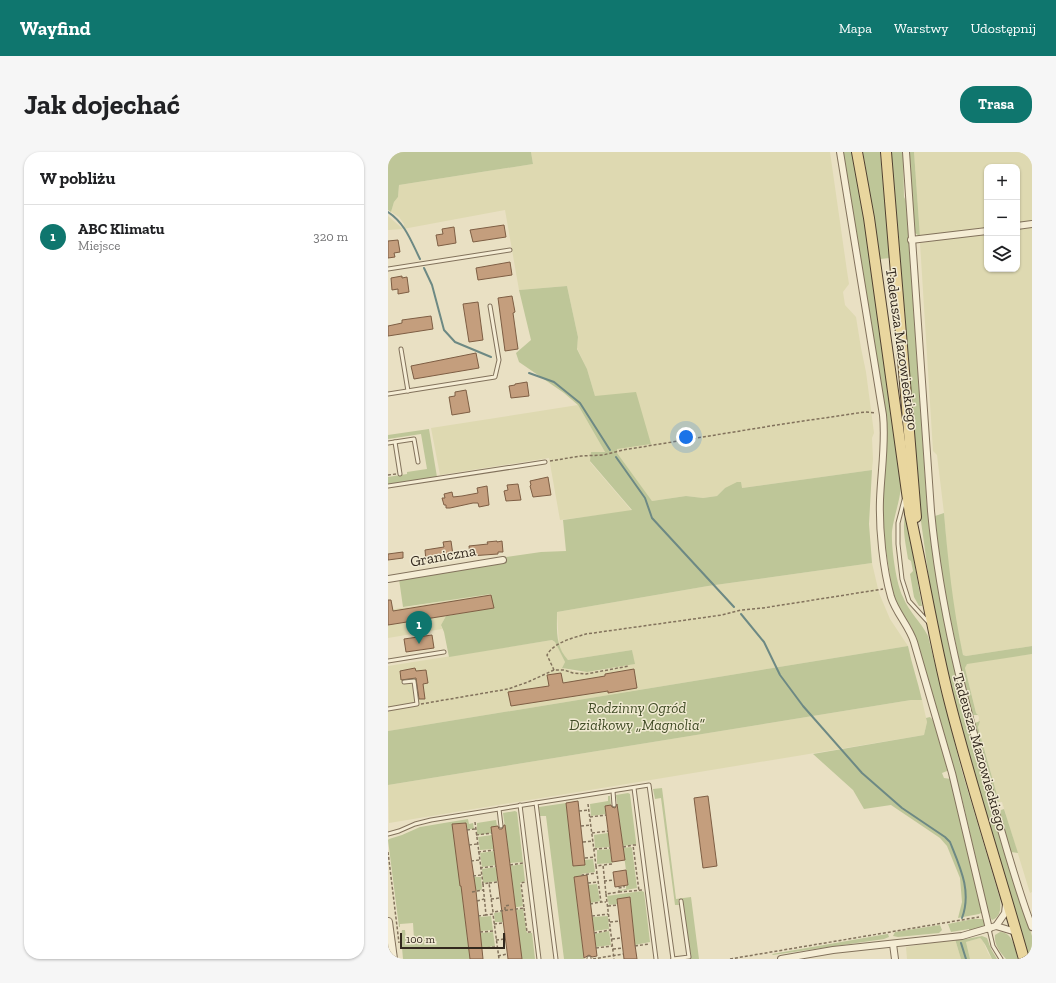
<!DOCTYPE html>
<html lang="pl">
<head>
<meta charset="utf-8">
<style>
	body { margin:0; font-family:"Zilla Slab",serif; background:#f6f6f6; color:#202124 }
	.controls { position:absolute; right:12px; top:12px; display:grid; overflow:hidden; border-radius:8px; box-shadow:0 1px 3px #0004 }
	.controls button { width:36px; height:36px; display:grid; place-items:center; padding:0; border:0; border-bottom:1px solid #e0e0e0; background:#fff; color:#202124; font:20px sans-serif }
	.scale { position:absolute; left:12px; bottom:10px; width:105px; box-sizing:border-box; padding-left:4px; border:2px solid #33291e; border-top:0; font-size:11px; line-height:14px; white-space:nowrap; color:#33291e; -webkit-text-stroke:3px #f1ead2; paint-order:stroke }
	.you { position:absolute; left:298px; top:285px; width:14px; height:14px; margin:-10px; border:3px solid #fff; border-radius:50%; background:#1a73e8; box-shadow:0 0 0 6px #1a73e833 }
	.badge { display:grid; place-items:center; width:26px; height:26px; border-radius:50%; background:#0f766e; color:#fff; font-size:13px; font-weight:700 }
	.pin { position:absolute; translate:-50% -33px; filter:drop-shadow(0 1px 2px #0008) }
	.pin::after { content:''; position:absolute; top:21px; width:14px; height:12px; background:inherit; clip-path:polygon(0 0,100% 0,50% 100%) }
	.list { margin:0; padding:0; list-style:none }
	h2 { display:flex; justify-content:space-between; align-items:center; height:52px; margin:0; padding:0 16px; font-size:17px }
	h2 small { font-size:13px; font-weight:400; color:#757577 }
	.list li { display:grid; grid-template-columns:26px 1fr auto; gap:12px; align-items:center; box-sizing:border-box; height:64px; padding:0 16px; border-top:1px solid #e0e0e0 }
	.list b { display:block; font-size:15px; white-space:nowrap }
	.list p { margin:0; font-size:13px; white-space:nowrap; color:#757577 }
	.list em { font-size:13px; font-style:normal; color:#757577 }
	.icon { flex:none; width:22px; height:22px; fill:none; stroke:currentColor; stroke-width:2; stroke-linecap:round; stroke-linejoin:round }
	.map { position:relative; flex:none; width:644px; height:807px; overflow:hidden; border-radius:16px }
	header { display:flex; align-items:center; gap:24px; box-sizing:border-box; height:56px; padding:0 20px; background:#0f766e; color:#fff }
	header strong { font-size:19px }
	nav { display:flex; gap:22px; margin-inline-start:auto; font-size:14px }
	.intro { display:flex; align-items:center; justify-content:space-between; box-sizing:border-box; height:96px; padding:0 24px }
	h1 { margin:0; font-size:28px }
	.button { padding:10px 18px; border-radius:16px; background:#0f766e; color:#fff; font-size:14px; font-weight:700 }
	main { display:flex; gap:24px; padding:0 24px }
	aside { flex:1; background:#fff; border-radius:16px; box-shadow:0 1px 3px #0004 }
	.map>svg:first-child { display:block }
</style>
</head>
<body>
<header>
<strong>Wayfind</strong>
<nav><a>Mapa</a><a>Warstwy</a><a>Udostępnij</a></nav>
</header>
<div class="intro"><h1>Jak dojechać</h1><a class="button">Trasa</a></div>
<main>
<aside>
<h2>W pobliżu<small></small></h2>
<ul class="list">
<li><span class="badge">1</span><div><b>ABC Klimatu</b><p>Miejsce</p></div><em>320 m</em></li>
</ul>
</aside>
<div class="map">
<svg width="644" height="807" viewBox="0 0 644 807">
	<rect width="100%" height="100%" fill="#e9e0c3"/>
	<g fill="#ded9b1">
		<path d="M143,0H442L459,119L461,132L455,140L457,153L468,165L473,196L478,220L486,281L484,286L485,307L484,318L354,336H337L329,344L315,346L298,344L264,349L229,302V297L207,244L199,217L189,196L190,185L179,134L131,138L117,58L15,77L0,78V64L15,77L16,72L11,65L3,60L6,50L10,45L11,33L145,12Z"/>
		<path d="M526,0H644V70L629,72V15H599V76L532,85Z"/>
		<path d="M644,74V494L578,504L575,503L568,471L561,422L556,361L549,303L545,299L532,91L599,81V117H629V76Z"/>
		<path d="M190,253L217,300L202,310L244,359L172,368L161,306L52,323L43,276Z"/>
		<path d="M484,411L491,441L502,467L520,494L0,579V514L164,488L167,490L177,510L174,516L189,520L210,519L246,512L244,498L180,508L175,502L171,494L169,460L320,434Z"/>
		<path d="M103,442L106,456L58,464L53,473L54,477L0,486V458Z"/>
		<path d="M644,502V740L642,741L614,650H611L590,574L591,565L588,561L577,516L579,511Z"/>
		<path d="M523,548H534L539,570L536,583L1,671L0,633Z"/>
		<path d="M592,786L595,789L600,801L604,807H582L578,790Z"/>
		<path d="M567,787L573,807H519L518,795Z"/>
	</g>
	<g fill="#bec698">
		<path d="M0,0H143L145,12L11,33L10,45L6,50L3,60L0,58Z"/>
		<path d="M455,0H466L478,72L513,334C512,349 506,364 504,379C503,394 508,432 515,445C521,460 533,470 540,484L573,616L612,747C613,755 613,765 604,768L601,763L574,647L530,493L523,474L511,457L505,443L497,392L495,362L496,251Z"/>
		<path d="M475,0H492L502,106L492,107Z"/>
		<path d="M502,0H515L516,45L518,49L539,354L547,418L571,539L579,573L614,689L644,784V807H641L568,558L560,525L543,442L532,362Z"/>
		<path d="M521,0H526L532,85L525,79Z"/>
		<path d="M179,134L190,185L189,197L199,217L207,244L248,240L263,292L229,297V301L264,349L298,344L315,346L329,344L337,336L349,330H353L354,336L484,318L481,372L484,411L320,434L169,460C169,478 167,494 180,508L244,498L247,512L199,520L174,516L177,510L167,490L164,488L61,505L56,480L53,473L58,464L105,456L103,442L15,455L11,427L119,409L118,405L153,400L178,399L175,368L244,358L202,309L203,300H217L190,253L176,241L131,210L128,201L143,188L131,138Z"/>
		<path d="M41,277L49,325L0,332V325L19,322V320L39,317L33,282L0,287V283Z"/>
		<path d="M556,361C560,409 565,456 575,503L578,504L644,494V502L579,512L577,516L588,561L590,563H583L555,432L546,368L547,364Z"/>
		<path d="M517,363H518L534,454H531L526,445L522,422L525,419L523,409L520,407C518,393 514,378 517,363Z"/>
		<path d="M520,494C524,513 530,530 534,548H523L0,633V579Z"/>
		<path d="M542,565L545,568L560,617L559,619L554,621L556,626L563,627L593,758V761L591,762L570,766L574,750L572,726L559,694L552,686L503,653L476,657L465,638L425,602L536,583L539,570L538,566Z"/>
		<path d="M592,569L590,575L611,650L608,649L589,578L586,573L587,571Z"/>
		<path d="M274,636L288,747L303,745L311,807H302L303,804L294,748H290L291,753H287L273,646L267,647L265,637Z"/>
		<path d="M240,641L242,642L248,690V692L235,694L228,643Z"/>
		<path d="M220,644H222L223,653L217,654L218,662L203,664L202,652L220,649Z"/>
		<path d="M178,651L185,714L197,713V708L205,707L207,720L193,722V724L186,725L196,807H176L158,664H152L151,655Z"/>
		<path d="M616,657L630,701L623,700L611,661L613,658Z"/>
		<path d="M127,659L129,660L135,710L122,711L115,661Z"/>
		<path d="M80,667L81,672L85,671L86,677H79L78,671L64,672L85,725H93L94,736L93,738L74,741L82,807H15L13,784L14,778H17L18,787H26L25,771L12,772V775H11L0,688L1,687L14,683L32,675Z"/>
		<path d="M108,668L109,674L104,681L90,683L89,682V671Z"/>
		<path d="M220,681L222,695L207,696L206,683Z"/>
		<path d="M104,683L106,697L92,698L90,685Z"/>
		<path d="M243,695L244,696L249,736L232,739V738L238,737V734L240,733L235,696Z"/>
		<path d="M222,697L224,711L209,712V698Z"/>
		<path d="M106,699L108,713L94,715L92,701Z"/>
		<path d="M135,712L137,729L132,731L135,754L119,757L127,752L122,714Z"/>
		<path d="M108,715L110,729L95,731L94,717Z"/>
		<path d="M209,732L212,749L202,751L200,733Z"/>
		<path d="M254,739L256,740L262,790L247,793L242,745L229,747L230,752L221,753L219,744Z"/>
		<path d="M135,757L139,781H144L147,807H134L115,764V770H107L106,761Z"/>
		<path d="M103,764L105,778L92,779L91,765Z"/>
		<path d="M220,764L221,777L206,779L204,765Z"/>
		<path d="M585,767H594L597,768L596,774L581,779V777L563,780L560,772Z"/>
		<path d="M552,773L554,778L551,781L510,785L505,784L507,780Z"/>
		<path d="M221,779L223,793L208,795L206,782Z"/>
		<path d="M105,780L107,794L94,796L92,781Z"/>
		<path d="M612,780C625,780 627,797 630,807H618C612,800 606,793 607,783Z"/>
		<path d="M499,782H500L501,785L496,787L385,803L384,802Z"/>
		<path d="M594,784L599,786L603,797L609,807H604C601,801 597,790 592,786L578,790L582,807H573L567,787L576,786L578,787Z"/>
	</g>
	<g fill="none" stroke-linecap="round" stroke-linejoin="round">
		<g stroke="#6d8984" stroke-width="2">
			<path d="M0,60C17,71 23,89 32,107"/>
			<path d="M36,116L44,133L56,178L67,190L103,205"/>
			<path d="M141,221L166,230L192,251L222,298"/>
			<path d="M228,305L257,346L264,366L346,455"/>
			<path d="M353,462L376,490L392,523L415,554L474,621L514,656L557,685L562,690C572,715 584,739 574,766"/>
			<path d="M573,791L578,807"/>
		</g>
	</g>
	<g fill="#c49e7d" stroke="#7e5e44">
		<path d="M116,73L118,85L85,90L82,78Z"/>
		<path d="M66,75L68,91L50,94L48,83L55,82L54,77Z"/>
		<path d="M10,88L12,100L6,101L7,105L0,106V89Z"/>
		<path d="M122,110L124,123L90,128L88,116Z"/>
		<path d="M14,124V126L19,125L21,140L10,142V137L4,138L3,126Z"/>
		<path d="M124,144L127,160L125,161L130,197L117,199L110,146Z"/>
		<path d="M90,150L95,188L81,190L75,152Z"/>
		<path d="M43,164L45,177L0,184V174L14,171V168Z"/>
		<path d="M88,201L91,216L26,227L23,214Z"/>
		<path d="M139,230L141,244L123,246L121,234L127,233V232Z"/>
		<path d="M78,238L82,260L64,263L61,245L67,244V240Z"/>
		<path d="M160,325L163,343L145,345L142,334L143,333L142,329Z"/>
		<path d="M130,332L133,348L118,349L116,339L120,338L119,333Z"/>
		<path d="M99,334L101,353L91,355L90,351H85L62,356H58V353H56L54,346H57L56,342L64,340L65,345L74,344L90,341L89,336Z"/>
		<path d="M63,389L65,403L53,405V407L38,409L37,398L56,395L55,390Z"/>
		<path d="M109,389V390L114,389L115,400H110V402L82,404L81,394L100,392L99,390Z"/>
		<path d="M15,400V406L0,408V402Z"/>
		<path d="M103,443L106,456L0,473V448H3L5,459Z"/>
		<path d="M44,483L46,496L18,500L16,487Z"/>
		<path d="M27,516L28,519L38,518L40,531L35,532L37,547H31L28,526L13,528L12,519Z"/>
		<path d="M246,517L249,536L220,541V539L123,554L120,540L161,534L159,523L173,521L175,531L217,524V522Z"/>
		<path d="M320,644L329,714L315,716L306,646Z"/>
		<path d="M190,649L197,713L185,714L178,651Z"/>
		<path d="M229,652L237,708L224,710L217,654L223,653L224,655L227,656Z"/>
		<path d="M78,671L88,739L95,807H82L73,734H72L64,672Z"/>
		<path d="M116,673H117L134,807H120L103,675L110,674L111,677H114Z"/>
		<path d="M238,718L240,733L227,735L225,720Z"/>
		<path d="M199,723L209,804L204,805L201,803L196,806L186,725Z"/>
		<path d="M242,745L247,793L249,807H236L229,747Z"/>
	</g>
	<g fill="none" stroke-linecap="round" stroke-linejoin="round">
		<defs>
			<g id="service">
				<path d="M0,117L122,98"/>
				<path d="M13,197L20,239"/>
				<path d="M0,242L107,225L111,208L102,154"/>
				<path d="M7,290L12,322"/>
				<path d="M0,291L26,287L30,310"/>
				<path d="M0,334L157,310"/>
				<path d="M516,348L510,371V392L514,427L521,449L541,471"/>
				<path d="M0,509L56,500"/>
				<path d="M0,557L29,552L26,529L16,530"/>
				<path d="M246,636L268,807"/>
				<path d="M225,639L226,653"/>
				<path d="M148,651L261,633L285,807"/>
				<path d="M132,653L151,807"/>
				<path d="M111,657L113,674"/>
				<path d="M0,682L11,679L27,672L43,668L148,651L168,807"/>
				<path d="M601,777L605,794L613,807"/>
				<path d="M201,806V807"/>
				<path d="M285,807L301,805L293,749"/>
			</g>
			<g id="minor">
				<path d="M452,0L495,263C498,291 493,320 492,348C491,377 495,417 503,445C508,461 521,474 526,490L564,621L601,777"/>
				<path d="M518,0L543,359C552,457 577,552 604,647C617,690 628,733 644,775"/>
				<path d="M629,74L644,72"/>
				<path d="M523,88L599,79"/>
				<path d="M0,427L115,408"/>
				<path d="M608,774L628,780"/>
				<path d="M505,792L507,807"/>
				<path d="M393,807L445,798L574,784L608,774L617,761L618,752"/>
			</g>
			<path id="tertiary" d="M0,770L5,807"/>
			<g id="primary">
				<path d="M469,0L481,66L522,362C536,425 546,489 562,551C584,637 612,722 636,807"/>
				<path d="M498,0L528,365"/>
			</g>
		</defs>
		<use href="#service" stroke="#82725c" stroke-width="5"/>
		<use href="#minor" stroke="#82725c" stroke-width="8"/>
		<use href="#tertiary" stroke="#82725c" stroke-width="10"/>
		<use href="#primary" stroke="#504030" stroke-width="12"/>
		<g stroke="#82725c" stroke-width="1.5" stroke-dasharray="3 2" stroke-linecap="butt">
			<path d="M162,309L193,304L215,303L235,298L395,272L477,260L488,261"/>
			<path d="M0,323L8,322"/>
			<path d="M166,518L159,503C166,490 185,486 198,482L334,463L353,458L375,456L495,437"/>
			<path d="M33,552L120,537L140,530L166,518H176L185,521L198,522L241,514"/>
			<path d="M200,652L208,714L215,713"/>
			<path d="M191,659L201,658"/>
			<path d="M202,665L218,663"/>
			<path d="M87,670L95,732L101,731L105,760L136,756L133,731L137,730"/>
			<path d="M193,674L203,673"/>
			<path d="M79,678L87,677"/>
			<path d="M204,681L220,679"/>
			<path d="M88,683L104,681"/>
			<path d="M195,690L205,689"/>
			<path d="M81,693L89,692"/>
			<path d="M248,693H245L251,739"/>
			<path d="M235,695L245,693"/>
			<path d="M206,697L222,696"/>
			<path d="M0,700L11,791"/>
			<path d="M90,700L106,698"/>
			<path d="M197,706L207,705"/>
			<path d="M83,709L91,708"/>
			<path d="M224,712L215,713L218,742L231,740V736L236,735V734"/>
			<path d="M122,713L135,711"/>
			<path d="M208,714L213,750H218"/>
			<path d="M92,716L108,714"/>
			<path d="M85,724L93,723"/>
			<path d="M194,724V723L209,721"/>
			<path d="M216,729L226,728"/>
			<path d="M101,731L110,730"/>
			<path d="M200,731L210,730"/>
			<path d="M95,732L98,763L105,762L111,807"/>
			<path d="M84,740L95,738"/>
			<path d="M231,740L255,738"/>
			<path d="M218,742L226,807"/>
			<path d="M103,747L112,746"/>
			<path d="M89,749L96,747"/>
			<path d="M202,752L213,750"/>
			<path d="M220,754L230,753"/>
			<path d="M136,756L139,780H143"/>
			<path d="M117,758V754L122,753"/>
			<path d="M90,764L98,763"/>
			<path d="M204,764L220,762"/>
			<path d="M222,770L232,769"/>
			<path d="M106,772L115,771"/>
			<path d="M92,780L106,779"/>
			<path d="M206,781L222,778"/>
			<path d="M224,787L233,786"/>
			<path d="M108,788L117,787"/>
			<path d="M247,794L261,792"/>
			<path d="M94,796L108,795"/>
			<path d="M208,796L224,794"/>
			<path d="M225,797L235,796"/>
			<path d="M110,804L119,802"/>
			<path d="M205,807L235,802"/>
			<path d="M342,807L591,765"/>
		</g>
		<use href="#service" stroke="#f5edd5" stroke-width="3"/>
		<use href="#minor" stroke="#f5edd5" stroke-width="6"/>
		<use href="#tertiary" stroke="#f5edd5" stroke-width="8"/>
		<use href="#primary" stroke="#e9d69e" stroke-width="10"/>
	</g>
	<g text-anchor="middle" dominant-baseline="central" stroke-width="3" stroke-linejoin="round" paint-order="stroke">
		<g font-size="15" fill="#33291e" stroke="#f1ead2">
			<text transform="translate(514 197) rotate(82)">Tadeusza Mazowieckiego</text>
			<text transform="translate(55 404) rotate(-10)">Graniczna</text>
			<text transform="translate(592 600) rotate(74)">Tadeusza Mazowieckiego</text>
		</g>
		<g font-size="15" font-style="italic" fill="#424d27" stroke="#f1ead2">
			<text x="249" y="556">Rodzinny Ogród<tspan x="249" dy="17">Działkowy „Magnolia”</tspan></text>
		</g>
	</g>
</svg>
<div class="controls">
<button>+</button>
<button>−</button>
<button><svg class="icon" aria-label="layers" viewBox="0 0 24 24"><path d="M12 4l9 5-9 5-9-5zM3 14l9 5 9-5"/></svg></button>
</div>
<div class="scale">100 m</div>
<div class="you"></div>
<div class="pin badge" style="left:31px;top:492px">1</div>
</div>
</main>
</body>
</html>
